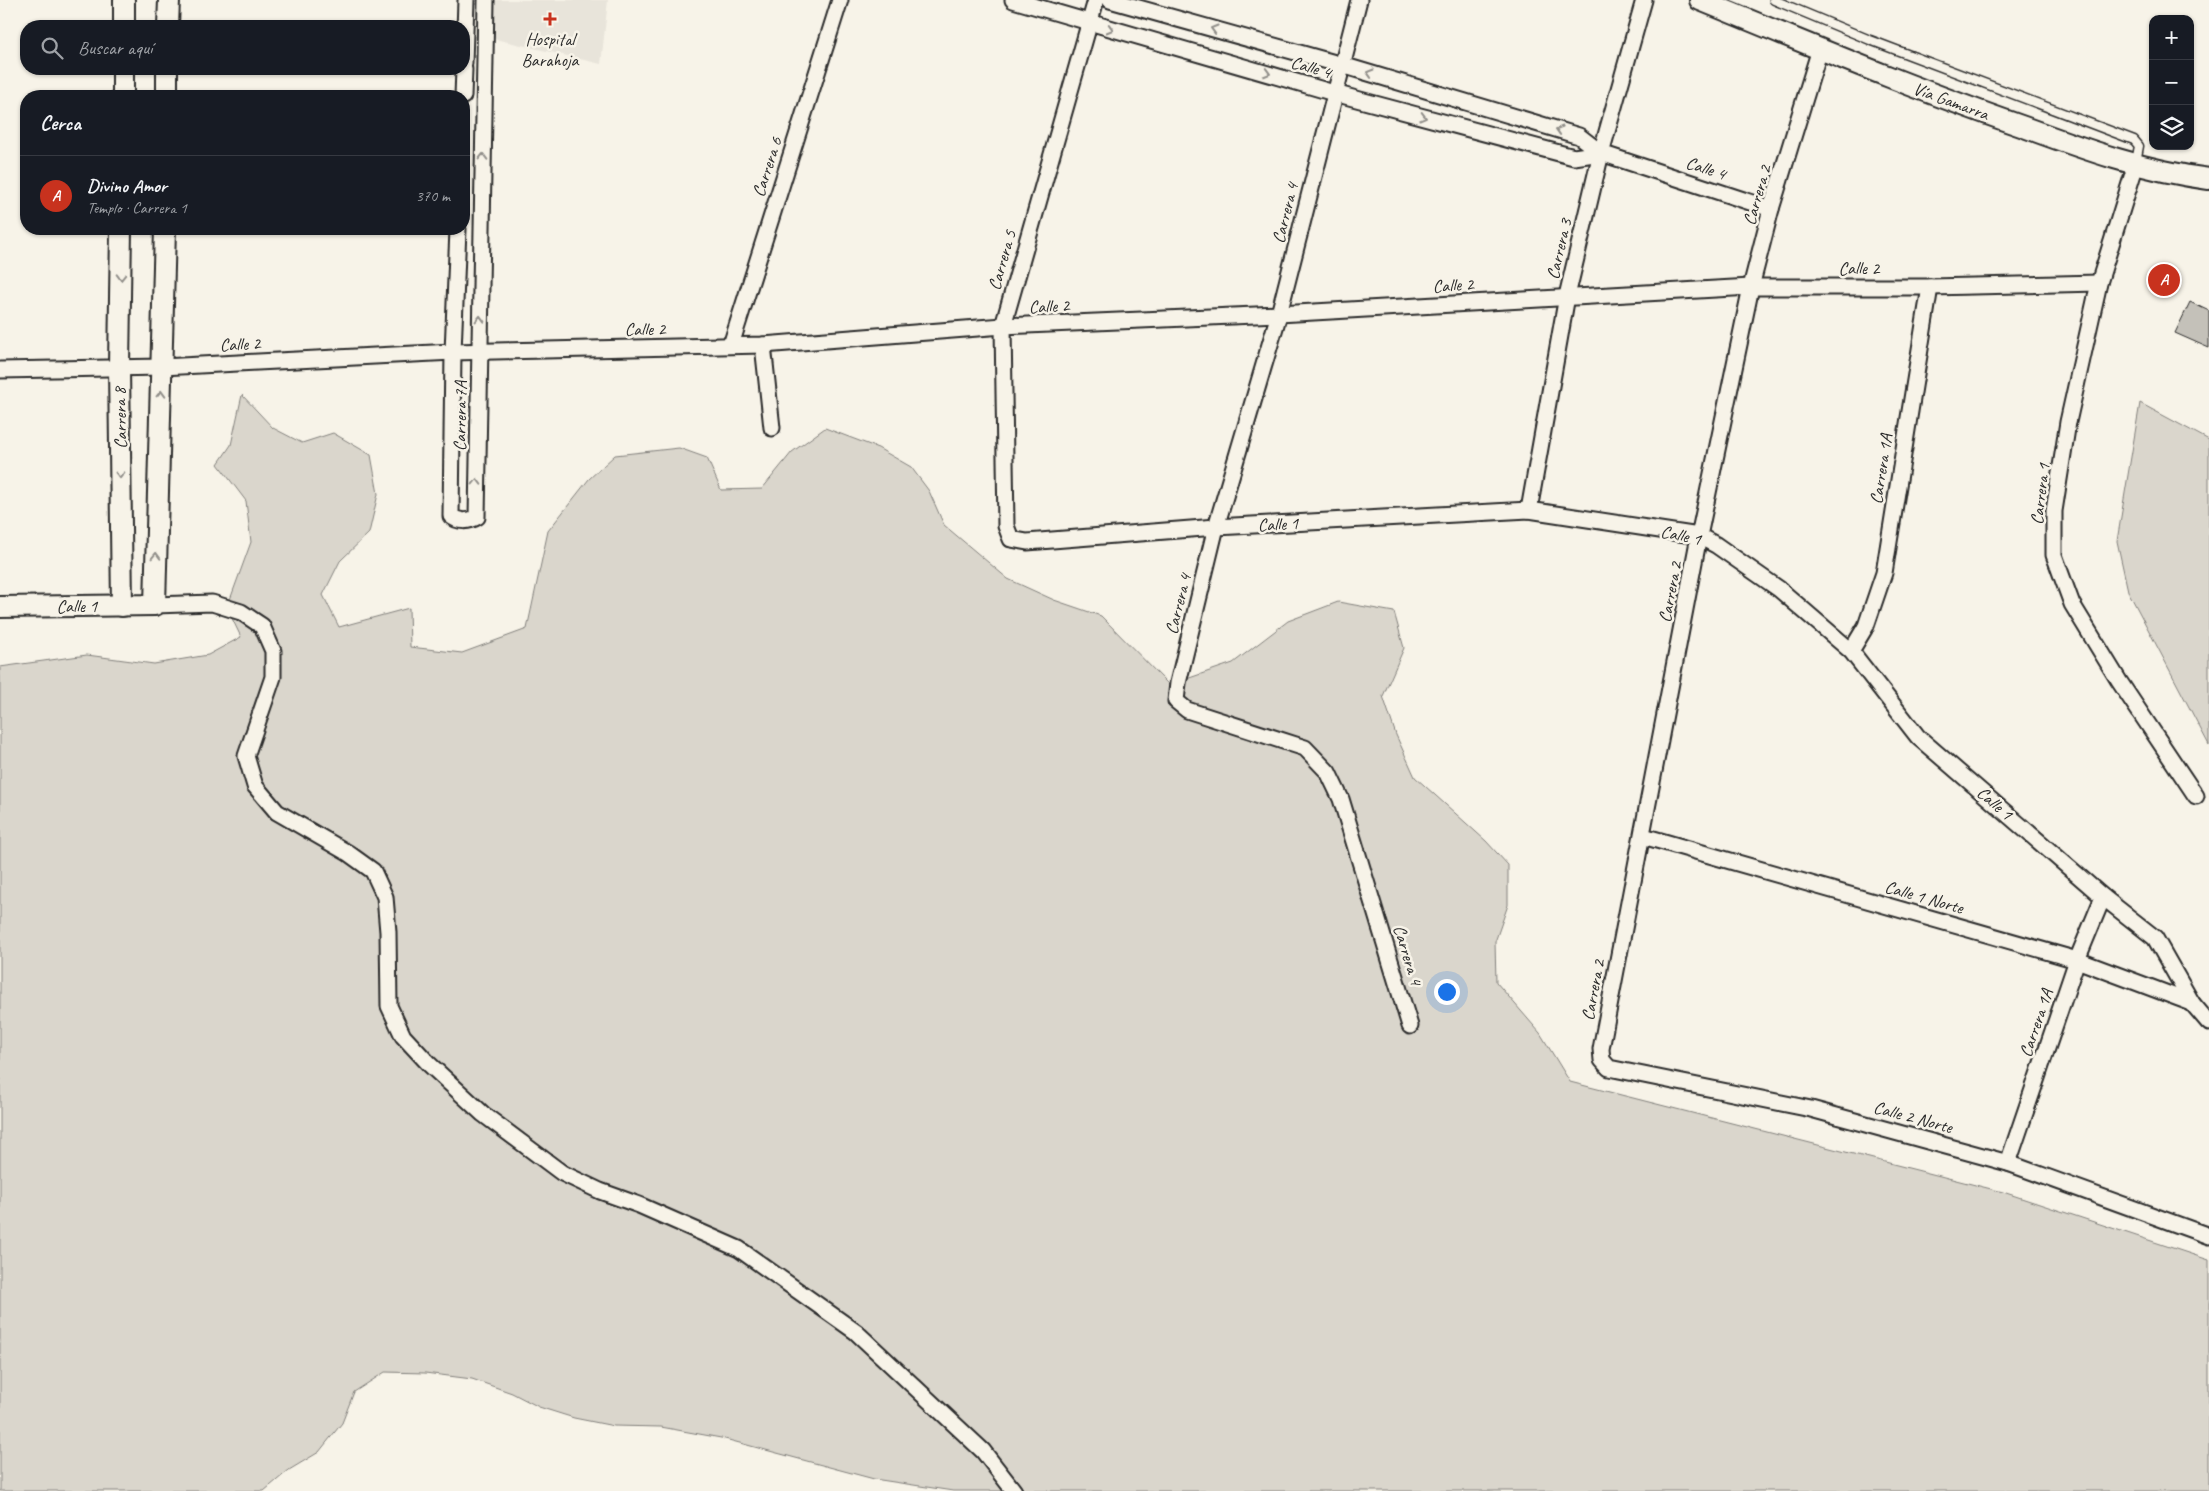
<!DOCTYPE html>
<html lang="es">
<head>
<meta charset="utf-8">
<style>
	body { margin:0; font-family:Caveat,sans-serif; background:#242831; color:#f1f3f6 }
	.controls { position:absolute; right:15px; top:15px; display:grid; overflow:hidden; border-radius:10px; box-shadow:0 1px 4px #0004 }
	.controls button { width:45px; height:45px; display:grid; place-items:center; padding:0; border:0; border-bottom:1px solid #363941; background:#171b24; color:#f1f3f6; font:25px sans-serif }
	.you { position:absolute; left:1446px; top:991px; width:18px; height:18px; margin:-12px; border:4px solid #fff; border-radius:50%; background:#1a73e8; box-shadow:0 0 0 8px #1a73e833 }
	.badge { display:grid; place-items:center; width:32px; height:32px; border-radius:50%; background:#c8321e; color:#fff; font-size:16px; font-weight:700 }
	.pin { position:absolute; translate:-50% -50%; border:2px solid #fff; box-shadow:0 1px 5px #0006 }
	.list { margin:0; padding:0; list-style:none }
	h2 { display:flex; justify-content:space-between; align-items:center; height:65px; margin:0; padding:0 20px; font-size:21px }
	h2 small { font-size:16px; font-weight:400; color:#9ea1a6 }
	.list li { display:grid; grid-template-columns:32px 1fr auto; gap:15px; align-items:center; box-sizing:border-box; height:80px; padding:0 20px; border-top:1px solid #363941 }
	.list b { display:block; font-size:19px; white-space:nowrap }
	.list p { margin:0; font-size:16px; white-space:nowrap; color:#9ea1a6 }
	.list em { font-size:16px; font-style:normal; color:#9ea1a6 }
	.icon { flex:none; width:28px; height:28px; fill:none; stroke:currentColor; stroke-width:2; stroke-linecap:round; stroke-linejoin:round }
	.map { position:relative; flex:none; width:2209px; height:1491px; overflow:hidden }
	.search { position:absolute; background:#171b24; box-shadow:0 1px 4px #0004; left:20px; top:20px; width:450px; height:55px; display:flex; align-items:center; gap:12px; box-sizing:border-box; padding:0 18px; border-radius:20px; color:#9ea1a6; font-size:19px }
	.panel { position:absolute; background:#171b24; box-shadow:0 1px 4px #0004; left:20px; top:90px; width:450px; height:145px; border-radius:20px }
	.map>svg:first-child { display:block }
</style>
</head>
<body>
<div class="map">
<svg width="2209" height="1491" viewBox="0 0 2209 1491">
	<rect width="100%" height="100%" fill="#f7f3e8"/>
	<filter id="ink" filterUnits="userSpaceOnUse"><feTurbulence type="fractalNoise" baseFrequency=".02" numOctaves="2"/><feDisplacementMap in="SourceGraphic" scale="10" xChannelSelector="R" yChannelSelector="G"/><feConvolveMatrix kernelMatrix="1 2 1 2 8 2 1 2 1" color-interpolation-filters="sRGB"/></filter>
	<g filter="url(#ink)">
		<path fill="#e8e4da" d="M495,0H608L601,64L491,38Z"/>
		<g fill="#dad6cc" stroke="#82807c">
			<path d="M242,395L273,428L302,443L333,433L371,455L378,494L369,533L340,561L323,595L339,627L409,608L410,647L462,653L527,629L548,531L589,479L615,455L679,448L707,458L721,490L762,489L792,452L825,428L878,448L911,467L929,491L944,525L1008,579L1054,600L1101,616L1169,685L1233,663L1288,621L1338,602L1394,612L1404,648L1383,696L1396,735L1415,777L1486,841L1508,865V905L1495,942L1496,982L1540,1033L1570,1082L2003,1192L2209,1260V1491H953L874,1479L721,1438L661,1427L614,1426L574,1418L539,1407L512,1393L472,1379L425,1373L385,1372L354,1392L342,1423L319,1452L289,1470L264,1491H0V667L87,655L154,664L208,655L241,637L227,608L251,542L246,501L218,464L231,445Z"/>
			<path d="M2140,403L2209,440V745L2128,591L2117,541Z"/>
		</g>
		<path fill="#c4c1b9" stroke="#2b2b2b" d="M2190,302L2209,311V348L2175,333Z"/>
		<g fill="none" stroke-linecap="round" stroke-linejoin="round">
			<defs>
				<path id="service" d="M1774,0L1870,40L2134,140L2139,146L2136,162"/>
				<g id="minor">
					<path d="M1013,0L1334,93L1574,157L1601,153"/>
					<path d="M1096,0L1003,326L1006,526L1011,539L1027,542L1216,527L1529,510L1699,536L1716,545L1779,589L1851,651L1918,737L2103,897L2155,938L2192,1003L2209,1023"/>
					<path d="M1110,0L1342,65L1579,136L1601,153L1771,209"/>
					<path d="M1359,0L1279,314L1216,527L1178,683L1176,701L1187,710L1305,748L1328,772L1341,799L1410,1026"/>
					<path d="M1820,49L1771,209L1751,287L1699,536L1601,1049L1602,1060L1609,1068L1811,1109L2008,1163L2209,1236"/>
					<path d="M464,63L466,0"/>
					<path d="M463,96L464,69"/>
					<path d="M2136,164L2099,283L2068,422L2054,511V555L2072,604L2119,681L2196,796"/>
					<path d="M458,229L453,352L451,516C458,522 469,522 477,517L486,0"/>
					<path d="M731,345L840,0"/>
					<path d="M763,345L772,428"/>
					<path d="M0,370L162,367L453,352L763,345L1003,326L1279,314L1751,287H1930L2099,283"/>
					<path d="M1529,510L1567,296L1601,153L1644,0"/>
					<path d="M155,605L212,603L241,612L262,626L273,651V677L246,756L255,786L277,812L348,853L373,871L385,897L388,932L389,1006L403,1036L429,1064L483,1114L562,1173L600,1191L639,1205L739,1249L856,1332L983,1451L1014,1491"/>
					<path d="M1851,651L1866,626L1884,573L1930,287"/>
					<path d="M1643,836L2077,960L2192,1003"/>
					<path d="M2008,1163L2077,960L2103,897"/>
				</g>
				<g id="tertiary">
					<path d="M1700,0C1808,44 1914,89 2024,127C2084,149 2145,171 2209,179"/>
					<path d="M124,26V0"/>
					<path d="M168,26L169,0"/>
					<path d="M123,96V69"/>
					<path d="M167,96V69"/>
					<path d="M121,229L119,367L122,606"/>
					<path d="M0,607L155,605L165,229"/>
				</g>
			</defs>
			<use href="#service" stroke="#2b2b2b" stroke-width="11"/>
			<use href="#minor" stroke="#2b2b2b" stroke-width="19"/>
			<use href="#tertiary" stroke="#2b2b2b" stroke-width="24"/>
			<use href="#service" stroke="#f7f3e8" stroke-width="8"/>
			<use href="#minor" stroke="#f7f3e8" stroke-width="15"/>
			<use href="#tertiary" stroke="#f7f3e8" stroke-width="20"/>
		</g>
		<defs><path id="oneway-chevron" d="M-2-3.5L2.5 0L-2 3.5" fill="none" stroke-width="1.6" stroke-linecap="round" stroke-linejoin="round" transform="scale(1.25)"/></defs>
		<g stroke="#918f8a">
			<use href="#oneway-chevron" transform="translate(1110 29) rotate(16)"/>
			<use href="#oneway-chevron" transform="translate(1214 29) rotate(-164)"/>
			<use href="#oneway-chevron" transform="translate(1267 73) rotate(16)"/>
			<use href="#oneway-chevron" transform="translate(1370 73) rotate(-163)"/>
			<use href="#oneway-chevron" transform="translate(1423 117) rotate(15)"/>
			<use href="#oneway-chevron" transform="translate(1559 130) rotate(-163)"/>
			<use href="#oneway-chevron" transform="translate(483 157) rotate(-89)"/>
			<use href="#oneway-chevron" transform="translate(121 277) rotate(91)"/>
			<use href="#oneway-chevron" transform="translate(480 319) rotate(-89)"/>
			<use href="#oneway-chevron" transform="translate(161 394) rotate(-88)"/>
			<use href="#oneway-chevron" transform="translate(120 475) rotate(89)"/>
			<use href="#oneway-chevron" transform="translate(477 482) rotate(-89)"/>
			<use href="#oneway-chevron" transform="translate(156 556) rotate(-88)"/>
		</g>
	</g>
	<path fill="#c8321e" stroke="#f7f3e8" stroke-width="2" d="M547.5 11.5h5v5h5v5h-5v5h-5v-5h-5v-5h5z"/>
	<g text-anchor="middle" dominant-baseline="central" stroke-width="5" stroke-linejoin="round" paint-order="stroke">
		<g font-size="18" fill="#2b2b2b" stroke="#f7f3e8">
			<text x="550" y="39">Hospital<tspan x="550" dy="21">Barahoja</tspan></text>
		</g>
		<g font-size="18" fill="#2b2b2b" stroke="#f7f3e8">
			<text transform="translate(1311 67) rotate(16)">Calle 4</text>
			<text transform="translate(1951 101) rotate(20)">Vía Gamarra</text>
			<text transform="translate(767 167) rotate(-72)">Carrera 6</text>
			<text transform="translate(1706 168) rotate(18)">Calle 4</text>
			<text transform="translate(1757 195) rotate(-74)">Carrera 2</text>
			<text transform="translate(1285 213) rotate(-76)">Carrera 4</text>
			<text transform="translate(1559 249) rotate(-77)">Carrera 3</text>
			<text transform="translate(1002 260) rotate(-74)">Carrera 5</text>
			<text x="1859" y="268">Calle 2</text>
			<text transform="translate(1453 285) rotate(-4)">Calle 2</text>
			<text transform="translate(1049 306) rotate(-3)">Calle 2</text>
			<text transform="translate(645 329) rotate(-1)">Calle 2</text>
			<text transform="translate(240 344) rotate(-3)">Calle 2</text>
			<text transform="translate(460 416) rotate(-89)">Carrera 7A</text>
			<text transform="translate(120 418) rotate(-91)">Carrera 8</text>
			<text transform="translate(1881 469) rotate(-81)">Carrera 1A</text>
			<text transform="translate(2040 494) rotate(-83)">Carrera 1</text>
			<text transform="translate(1278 524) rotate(-3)">Calle 1</text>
			<text transform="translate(1681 535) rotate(12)">Calle 1</text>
			<text transform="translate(1670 592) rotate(-79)">Carrera 2</text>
			<text transform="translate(1178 604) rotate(-76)">Carrera 4</text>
			<text x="77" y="606">Calle 1</text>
			<text transform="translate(1995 803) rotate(41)">Calle 1</text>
			<text transform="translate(1924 897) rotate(16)">Calle 1 Norte</text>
			<text transform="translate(1408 955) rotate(73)">Carrera 4</text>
			<text transform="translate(1593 990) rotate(-79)">Carrera 2</text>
			<text transform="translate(2036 1023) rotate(-71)">Carrera 1A</text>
			<text transform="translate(1913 1117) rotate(15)">Calle 2 Norte</text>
		</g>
	</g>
</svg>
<div class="controls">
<button>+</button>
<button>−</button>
<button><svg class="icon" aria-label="layers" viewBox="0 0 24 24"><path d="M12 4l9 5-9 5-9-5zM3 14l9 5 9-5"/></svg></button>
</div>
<div class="you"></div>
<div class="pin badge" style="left:2164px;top:280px">A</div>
<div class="search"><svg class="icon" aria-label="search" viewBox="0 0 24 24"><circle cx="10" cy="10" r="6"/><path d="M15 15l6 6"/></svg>Buscar aquí</div>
<section class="panel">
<h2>Cerca<small></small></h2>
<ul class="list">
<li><span class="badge">A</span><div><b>Divino Amor</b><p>Templo · Carrera 1</p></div><em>370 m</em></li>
</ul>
</section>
</div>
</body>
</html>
